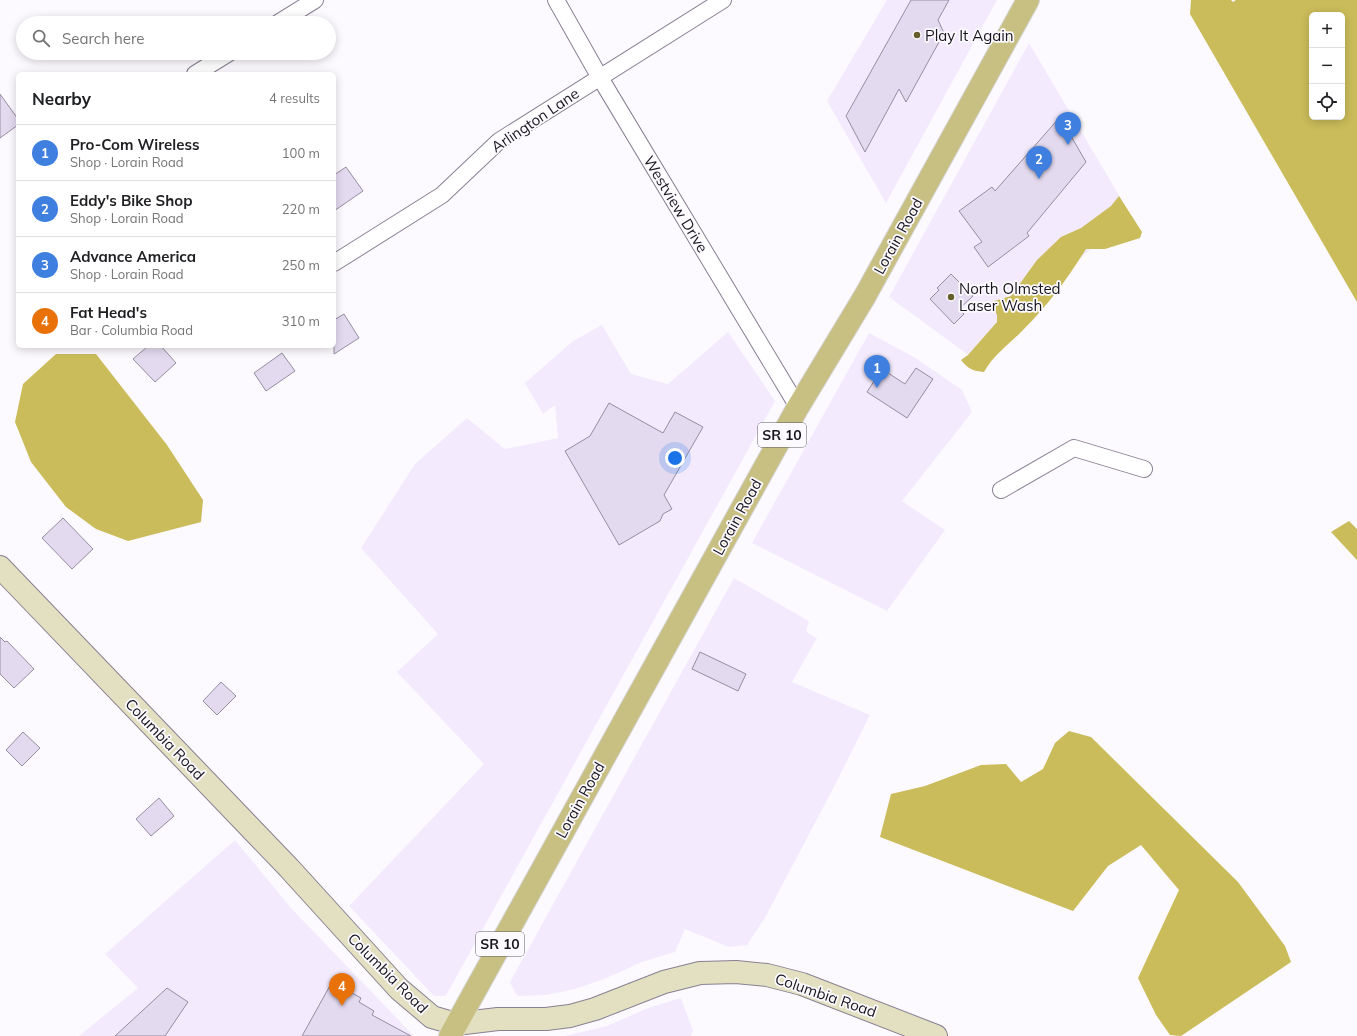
<!DOCTYPE html>
<html lang="en">
<head>
<meta charset="utf-8">
<style>
	body { margin:0; font-family:Mulish,sans-serif; background:#f2f2f2; color:#202124 }
	.controls { position:absolute; right:12px; top:12px; display:grid; overflow:hidden; border-radius:6px; box-shadow:0 2px 10px #0003 }
	.controls button { width:36px; height:36px; display:grid; place-items:center; padding:0; border:0; border-bottom:1px solid #e0e0e0; background:#fff; color:#202124; font:20px sans-serif }
	.you { position:absolute; left:675px; top:458px; width:14px; height:14px; margin:-10px; border:3px solid #fff; border-radius:50%; background:#1a73e8; box-shadow:0 0 0 6px #1a73e833 }
	.badge { display:grid; place-items:center; width:26px; height:26px; border-radius:50%; background:#665e2a; color:#fff; font-size:13px; font-weight:700 }
	.pin { position:absolute; translate:-50% -33px; filter:drop-shadow(0 1px 2px #0008) }
	.pin::after { content:''; position:absolute; top:21px; width:14px; height:12px; background:inherit; clip-path:polygon(0 0,100% 0,50% 100%) }
	.list { margin:0; padding:0; list-style:none }
	h2 { display:flex; justify-content:space-between; align-items:center; height:52px; margin:0; padding:0 16px; font-size:17px }
	h2 small { font-size:13px; font-weight:400; color:#757577 }
	.list li { display:grid; grid-template-columns:26px 1fr auto; gap:12px; align-items:center; box-sizing:border-box; height:56px; padding:0 16px; border-top:1px solid #e0e0e0 }
	.list b { display:block; font-size:15px; white-space:nowrap }
	.list p { margin:0; font-size:13px; white-space:nowrap; color:#757577 }
	.list em { font-size:13px; font-style:normal; color:#757577 }
	.icon { flex:none; width:22px; height:22px; fill:none; stroke:currentColor; stroke-width:2; stroke-linecap:round; stroke-linejoin:round }
	.map { position:relative; flex:none; width:1357px; height:1036px; overflow:hidden }
	.search { position:absolute; background:#fff; box-shadow:0 2px 10px #0003; left:16px; top:16px; width:320px; height:44px; display:flex; align-items:center; gap:10px; box-sizing:border-box; padding:0 14px; border-radius:22px; color:#757577; font-size:15px }
	.panel { position:absolute; background:#fff; box-shadow:0 2px 10px #0003; left:16px; top:72px; width:320px; height:276px; border-radius:6px }
	.map>svg:first-child { display:block }
</style>
</head>
<body>
<div class="map">
<svg width="1357" height="1036" viewBox="0 0 1357 1036">
	<rect width="100%" height="100%" fill="#fcfaff"/>
	<g fill="#f3ebfd">
		<path d="M887,0H997L886,203L827,101Z"/>
		<path d="M1029,43L1130,214L1005,326L975,360L889,297Z"/>
		<path d="M602,325L631,374L668,384L728,332L775,401L448,992L445,996H434L349,906L484,764L397,672L438,634L361,548L415,464L467,418L505,449L558,438L555,405L543,414L525,383L573,341Z"/>
		<path d="M869,333L914,357L962,390L972,412L902,501L945,530L887,611L752,543Z"/>
		<path d="M734,578L807,620L809,623L806,630L808,633L817,638L792,682L870,715L837,781L766,916L747,945L729,947L685,929L675,952L642,962L604,979L575,989L546,995L519,996L515,993L510,982Z"/>
		<path d="M235,840L291,908L414,1036H79L138,988L105,954Z"/>
		<path d="M681,998L693,1031L691,1036H565L607,1026L648,1008Z"/>
	</g>
	<g fill="#cabc5a" fill-rule="evenodd">
		<path d="M1191,0H1231L1233,2L1236,0H1357V302L1190,14ZM1312,15H1342V117H1312Z"/>
		<path d="M1119,196L1142,232L1140,238L1105,249H1086C1068,278 1048,305 1024,329C1010,344 994,354 984,372C973,371 968,369 961,360L968,355L997,322V315L991,302L1011,296L1037,260L1061,237L1081,228L1111,206Z"/>
		<path d="M56,354H96L167,445L203,500L201,522L128,541L96,529L66,507L31,462L15,422L23,384Z"/>
		<path d="M1349,521L1357,529V560L1331,532Z"/>
		<path d="M1069,731L1091,737L1238,882L1285,946L1291,962L1181,1036L1170,1035L1156,1015L1138,978L1179,890L1141,845L1108,866L1073,911L880,837L891,794L925,786L981,765L1006,764L1021,782L1043,769L1055,743Z"/>
	</g>
	<g fill="#e4daf0" stroke="#968da1">
		<path d="M911,0H949L938,20L944,33L906,102L899,89L865,152L846,116Z"/>
		<path d="M0,94L18,119V125L0,138Z"/>
		<path d="M1060,117L1086,162L1027,233L1029,236L988,267L974,247L982,242L959,211L992,187L995,191Z"/>
		<path d="M346,167L363,191L334,211V175Z"/>
		<path d="M951,274L973,296L959,309L964,314L954,324L930,299L939,290L937,288Z"/>
		<path d="M344,314L359,338L334,354V320Z"/>
		<path d="M148,346H161L176,363L155,382L133,359Z"/>
		<path d="M282,353L295,371L266,391L254,373Z"/>
		<path d="M916,368L933,379L907,418L867,392L882,369L905,384Z"/>
		<path d="M609,403L663,433L675,412L703,427L664,495L672,509L663,514L660,521L619,545L565,451L590,436Z"/>
		<path d="M63,518L93,549L72,569L42,538Z"/>
		<path d="M0,637L5,642L7,641L34,669L14,688L0,674Z"/>
		<path d="M700,652L746,674L738,691L692,669Z"/>
		<path d="M221,682L236,696L217,715L203,701Z"/>
		<path d="M23,732L40,748L22,766L6,750Z"/>
		<path d="M159,798L174,816L151,836L136,819Z"/>
		<path d="M332,982L361,998L359,1002L374,1011L372,1015L411,1036H302Z"/>
		<path d="M167,988L188,1002L165,1036H115Z"/>
	</g>
	<g fill="none" stroke-linecap="round" stroke-linejoin="round">
		<defs>
			<g id="street">
				<path d="M556,0L599,76L798,407"/>
				<path d="M278,23L315,0"/>
				<path d="M195,74L229,53"/>
				<path d="M334,263L442,195L499,141L723,0"/>
				<path d="M1001,490L1074,448L1144,469"/>
			</g>
			<path id="secondary" d="M0,567L289,868L399,989L432,1017L456,1024L498,1019H546L570,1016L595,1009L664,982L700,973L736,972L767,975L802,984L936,1036"/>
			<path id="primary" d="M450,1036L798,407L865,296L1028,0"/>
		</defs>
		<use href="#street" stroke="#898093" stroke-width="18"/>
		<use href="#secondary" stroke="#898093" stroke-width="24"/>
		<use href="#primary" stroke="#d6d5d6" stroke-width="24"/>
		<use href="#street" stroke="#fff" stroke-width="16"/>
		<use href="#secondary" stroke="#e3dfc1" stroke-width="22"/>
		<use href="#primary" stroke="#c8bf83" stroke-width="22"/>
	</g>
	<g fill="#665e2a" stroke="#fcfaff" stroke-width="1.5">
		<circle cx="917" cy="35" r="4"/>
		<circle cx="951" cy="297" r="4"/>
	</g>
	<g text-anchor="middle" dominant-baseline="central" stroke-width="3.5" stroke-linejoin="round" paint-order="stroke">
		<g fill="#fcfaff" stroke="#5d5a61" stroke-width="1">
			<rect x="758" y="423" width="48" height="24" rx="3"/>
			<rect x="476" y="932" width="48" height="24" rx="3"/>
		</g>
		<g font-size="14" font-weight="bold" fill="#19151d">
			<text x="782" y="435">SR 10</text>
			<text x="500" y="944">SR 10</text>
		</g>
		<g font-size="15" fill="#19151d" stroke="#fcfaff" text-anchor="start">
			<text x="925" y="35">Play It Again</text>
			<text x="959" y="288">North Olmsted<tspan x="959" dy="17">Laser Wash</tspan></text>
		</g>
		<g font-size="15" fill="#19151d" stroke="#fcfaff">
			<text transform="translate(535 120) rotate(-34)">Arlington Lane</text>
			<text transform="translate(676 204) rotate(59)">Westview Drive</text>
			<text transform="translate(898 236) rotate(-61)">Lorain Road</text>
			<text transform="translate(737 517) rotate(-61)">Lorain Road</text>
			<text transform="translate(165 739) rotate(46)">Columbia Road</text>
			<text transform="translate(580 800) rotate(-61)">Lorain Road</text>
			<text transform="translate(388 973) rotate(45)">Columbia Road</text>
			<text transform="translate(826 995) rotate(19)">Columbia Road</text>
		</g>
	</g>
</svg>
<div class="controls">
<button>+</button>
<button>−</button>
<button><svg class="icon" aria-label="locate" viewBox="0 0 24 24"><circle cx="12" cy="12" r="6"/><path d="M12 2v4M12 18v4M2 12h4M18 12h4"/></svg></button>
</div>
<div class="you"></div>
<div class="pin badge" style="left:877px;top:388px;background:#3f7fe0">1</div>
<div class="pin badge" style="left:1039px;top:179px;background:#3f7fe0">2</div>
<div class="pin badge" style="left:1068px;top:145px;background:#3f7fe0">3</div>
<div class="pin badge" style="left:342px;top:1006px;background:#e8710a">4</div>
<div class="search"><svg class="icon" aria-label="search" viewBox="0 0 24 24"><circle cx="10" cy="10" r="6"/><path d="M15 15l6 6"/></svg>Search here</div>
<section class="panel">
<h2>Nearby<small>4 results</small></h2>
<ul class="list">
<li><span class="badge" style="background:#3f7fe0">1</span><div><b>Pro-Com Wireless</b><p>Shop · Lorain Road</p></div><em>100 m</em></li>
<li><span class="badge" style="background:#3f7fe0">2</span><div><b>Eddy's Bike Shop</b><p>Shop · Lorain Road</p></div><em>220 m</em></li>
<li><span class="badge" style="background:#3f7fe0">3</span><div><b>Advance America</b><p>Shop · Lorain Road</p></div><em>250 m</em></li>
<li><span class="badge" style="background:#e8710a">4</span><div><b>Fat Head's</b><p>Bar · Columbia Road</p></div><em>310 m</em></li>
</ul>
</section>
</div>
</body>
</html>
